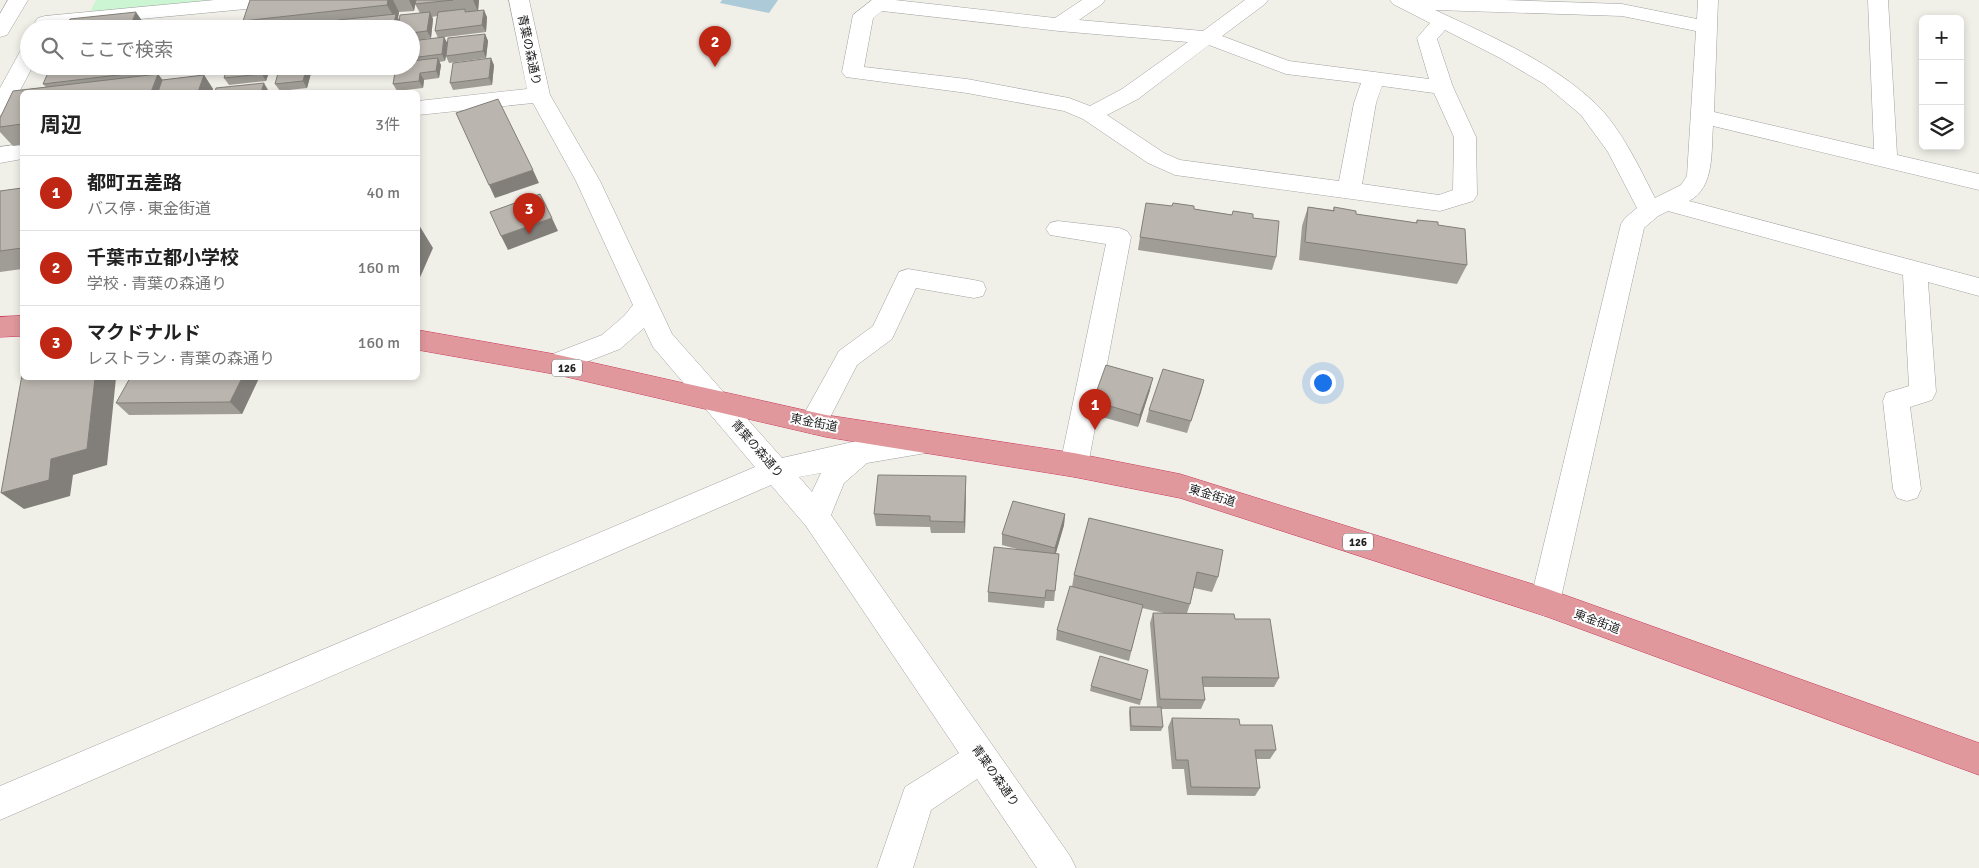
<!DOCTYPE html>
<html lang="ja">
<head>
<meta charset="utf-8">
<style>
	body { margin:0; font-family:Signika,"Noto Sans JP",sans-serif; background:#f6f6f6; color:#222 }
	.controls { position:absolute; right:15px; top:15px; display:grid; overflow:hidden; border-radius:8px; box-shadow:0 2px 8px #0003 }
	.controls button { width:45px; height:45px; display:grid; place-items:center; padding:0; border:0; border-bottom:1px solid #e0e0e0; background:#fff; color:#222; font:25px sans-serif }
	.you { position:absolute; left:1322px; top:382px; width:18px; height:18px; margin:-12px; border:4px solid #fff; border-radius:50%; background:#1a73e8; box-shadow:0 0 0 8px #1a73e833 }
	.badge { display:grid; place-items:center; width:32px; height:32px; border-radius:50%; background:#bf2613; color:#fff; font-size:16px; font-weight:700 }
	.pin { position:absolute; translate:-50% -41px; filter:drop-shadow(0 1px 2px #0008) }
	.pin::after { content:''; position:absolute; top:26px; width:18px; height:15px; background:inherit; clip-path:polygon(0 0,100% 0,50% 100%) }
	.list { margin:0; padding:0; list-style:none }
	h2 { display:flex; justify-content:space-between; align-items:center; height:65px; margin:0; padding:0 20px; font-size:21px }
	h2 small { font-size:16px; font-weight:400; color:#767676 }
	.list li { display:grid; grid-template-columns:32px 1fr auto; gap:15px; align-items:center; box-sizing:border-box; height:75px; padding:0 20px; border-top:1px solid #e0e0e0 }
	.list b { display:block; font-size:19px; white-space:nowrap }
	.list p { margin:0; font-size:16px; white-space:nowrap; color:#767676 }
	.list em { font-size:16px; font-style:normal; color:#767676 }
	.icon { flex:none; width:28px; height:28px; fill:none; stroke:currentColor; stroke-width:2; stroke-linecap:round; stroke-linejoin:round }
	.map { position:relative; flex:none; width:1979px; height:868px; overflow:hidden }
	.search { position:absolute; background:#fff; box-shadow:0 2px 8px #0003; left:20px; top:20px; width:400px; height:55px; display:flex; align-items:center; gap:12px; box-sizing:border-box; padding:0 18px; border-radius:28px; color:#767676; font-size:19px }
	.panel { position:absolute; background:#fff; box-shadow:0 2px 8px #0003; left:20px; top:90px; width:400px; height:290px; border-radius:8px }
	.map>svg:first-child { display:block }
</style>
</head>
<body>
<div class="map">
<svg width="1979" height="868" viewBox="0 0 1979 868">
	<rect width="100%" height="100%" fill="#f0efe8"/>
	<path fill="#cbf5d3" d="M96,0H216L89,14Z"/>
	<path fill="#adcad9" d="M722,0H778L769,13L720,3Z"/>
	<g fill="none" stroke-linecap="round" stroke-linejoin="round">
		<defs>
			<g id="minor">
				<path d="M8,0H28L7,35L0,37V14Z"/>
				<path d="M215,0H288L285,4L278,6L45,28L38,26L35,22L38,18L45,16Z"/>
				<path d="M509,0H529L550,95L600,181L672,334L782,458L861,440L926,431L936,434L940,442L936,450L926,453L867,463L844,483L831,515L1070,856L1076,868H1037L977,779L931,810L913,868H877L905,787L959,753L806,526L771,485L0,820V786L755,467L653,347L644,328L620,349L563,371L554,374L545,371L541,364L545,357L602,335L624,316L633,305L576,181L533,103L418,115V101L527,89ZM821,473L812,492L799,477Z"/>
				<path d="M872,0H895L1055,18L1082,0H1105L1102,4L1079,20L1203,31L1245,0H1268L1265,4L1222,36L1289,61L1429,79L1417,38L1430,23L1393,4L1390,0H1504L1622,4L1697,19L1698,0H1718L1714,112L1874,149L1868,0H1888L1897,155L1979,174V190L1713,126C1711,150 1715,188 1689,201L1979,278V296L1928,282L1936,392L1932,400L1910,407L1921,489L1917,498L1907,501L1897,498L1893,489L1883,401L1886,393L1909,386L1903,275L1668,211L1658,216L1644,228L1560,602L1556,612L1545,616L1534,612L1530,602L1621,224L1625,218L1637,208L1608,152L1581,115L1544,84L1500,58L1445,30L1437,39L1453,87L1476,137L1477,195L1473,201L1440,211L1175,175L1148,163L1083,119L1064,111L967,93L846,77L842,72L853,15ZM1435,10L1622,16L1696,31L1687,176L1681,185L1655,198C1639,167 1621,128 1596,104C1551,61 1490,36 1435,10ZM882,11L1059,31L1188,42L1122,89L1090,106L1069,98L967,79L864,67L873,18ZM1209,45L1286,74L1361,83L1354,103L1339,181L1180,160L1164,153L1107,115L1138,99ZM1382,86L1434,93L1454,137L1453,190L1439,195L1362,184L1376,103Z"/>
				<path d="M29,47V66H33L8,113L0,115V88L22,48Z"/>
				<path d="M22,144V159L0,163V147Z"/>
				<path d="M1058,221L1119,228L1127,231L1131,237L1088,465L1084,473L1074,477L1064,473L1060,465L1106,244L1050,235L1046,229L1050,223Z"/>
				<path d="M908,269L974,280L983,282L986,289L983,296L974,298L916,288L892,339L857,365L823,431L813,434L803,431L799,423L839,351L873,326L899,272Z"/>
			</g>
			<g id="highway">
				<path d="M22,316V336L0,337V317Z"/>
				<path d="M418,330L554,354L826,415L1074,453L1180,474L1545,588L1979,743V775L1545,616L1180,498L1074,477L826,437L554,374L418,350Z"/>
			</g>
		</defs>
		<use href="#minor" stroke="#a2a2a2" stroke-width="1"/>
		<use href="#highway" stroke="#cb385a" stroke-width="1"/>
		<use href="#minor" fill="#fff" fill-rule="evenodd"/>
		<use href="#highway" fill="#e0989d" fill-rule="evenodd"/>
	</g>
	<g fill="#a09c96">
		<path d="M250,0H416L414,11L399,12L398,18L399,20L420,13L415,4L416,0H479L478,10L487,17L486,32L438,38L435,31L437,16L432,17L433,19L431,38L411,41V29H248L243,21Z"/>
		<path d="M485,34L488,41L486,58L449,63L446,56L445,61L439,62L441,65L439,78L424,80L423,88L397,91L393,84L411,66V41L444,37L447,44Z"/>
		<path d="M494,65L492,85L453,90L450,83Z"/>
		<path d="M51,66H159L160,68L158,74L162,80L204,75L213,89L212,92H22V145L13,146L0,132V118L13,91L46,87L43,84Z"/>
		<path d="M228,66H271L266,81L229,85L224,78Z"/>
		<path d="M280,66H313L307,88L280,91L275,84Z"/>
		<path d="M22,188V269L0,272V191Z"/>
		<path d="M1308,207L1333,210L1334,207L1356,214L1416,223L1417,220L1438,225L1467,265L1457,284L1299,260L1302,226Z"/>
		<path d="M1194,209L1253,218L1276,257L1272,270L1138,250L1140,237Z"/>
		<path d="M259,378L242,414L129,415L116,403Z"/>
		<path d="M1204,380L1187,433L1146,422L1149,410Z"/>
		<path d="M1150,390L1138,427L1091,414L1093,401Z"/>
		<path d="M966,476V487L965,533H931L930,527L876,526L874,514Z"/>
		<path d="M1065,514L1064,525L1056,553L1059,554L1054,601H1045L1044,608L988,602V592L1021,550L1002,545V534Z"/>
		<path d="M1089,518L1218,577L1212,592L1194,588L1190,604L1187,613L1235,619L1279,678L1274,687H1203L1205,700L1201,709H1161L1163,727L1161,731H1130L1129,712L1130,707H1157L1150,623L1153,613H1164L1142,608L1129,661L1056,640L1057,630L1072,587L1074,575Z"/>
		<path d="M1091,686L1141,700L1140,705L1090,691Z"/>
		<path d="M1172,718L1276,750L1270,759H1256L1260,788L1255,796L1187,795L1184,769H1172L1168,727Z"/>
	</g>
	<g fill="#827f7a">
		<path d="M388,0H393L399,12L398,18L403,27V29H393L395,19L387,5Z"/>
		<path d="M409,0H416L414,11Z"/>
		<path d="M473,0H479L478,12Z"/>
		<path d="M484,10L487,17L486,32L482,25Z"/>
		<path d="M136,12L145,25L144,29H129Z"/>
		<path d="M430,12L433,19L431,38L427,31Z"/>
		<path d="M485,34L488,41L486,58L483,51Z"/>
		<path d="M444,37L448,44L445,61L442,54Z"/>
		<path d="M438,58L441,65L439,78L436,71Z"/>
		<path d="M491,58L494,65L492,85L489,78Z"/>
		<path d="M145,66H159L160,68L153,86L143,72Z"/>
		<path d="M264,66H271L266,81L262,74Z"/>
		<path d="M307,66H313L307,88L303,81Z"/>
		<path d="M420,73L424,80L423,88L419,81Z"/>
		<path d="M158,74L172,92H151Z"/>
		<path d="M204,75L213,89L212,92H198Z"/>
		<path d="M264,83L268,90L267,92H261Z"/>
		<path d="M533,170L539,183L495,198L489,185Z"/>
		<path d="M552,218L558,231L508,250L501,236Z"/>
		<path d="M419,225L433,248L418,282V229Z"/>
		<path d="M95,378H116L107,465L73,475L70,496L24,509L1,493Z"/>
		<path d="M242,378H259L242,414L230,402Z"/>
		<path d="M1153,378L1150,390L1138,427L1140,415Z"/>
		<path d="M1204,380L1201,392L1187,433L1191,421Z"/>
		<path d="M966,476V487L965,533L964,522Z"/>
		<path d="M1065,514L1064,525L1054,559L1055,548Z"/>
	</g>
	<g fill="#bab5ae" stroke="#827f7a">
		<path d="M250,0H388L387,5L243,21Z"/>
		<path d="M416,0H453L415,4Z"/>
		<path d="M465,9V12L484,10L482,25L435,31L438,12Z"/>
		<path d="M136,12L129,29H65L70,19Z"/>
		<path d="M430,12L427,31L411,33V29H398L400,15Z"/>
		<path d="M396,14L393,29H336L338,20Z"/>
		<path d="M158,26L157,29H136Z"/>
		<path d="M485,34L483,51L446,56L448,38Z"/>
		<path d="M444,37L442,54L411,58V41Z"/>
		<path d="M438,58L436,71L420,73L419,81L393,84L396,66H411V61Z"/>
		<path d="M491,58L489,78L450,83L453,63Z"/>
		<path d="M51,66H145L143,72L43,84Z"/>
		<path d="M228,66H264L262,74L224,78Z"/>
		<path d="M280,66H307L303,81L275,84Z"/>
		<path d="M158,74L151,92H22V124L0,127V118L13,91Z"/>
		<path d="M204,75L198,92H158L162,80Z"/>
		<path d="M264,83L261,92H215L216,88Z"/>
		<path d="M498,99L533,170L489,185L456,113Z"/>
		<path d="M22,188V248L0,251V191Z"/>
		<path d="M540,194L552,218L501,236L490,212Z"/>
		<path d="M1146,203L1172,206L1173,203L1194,206V209L1232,215L1233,211L1253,214V218L1279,221L1276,257L1140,237Z"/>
		<path d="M1308,207L1334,211V207L1356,211V214L1417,223V220L1438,222V225L1465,229L1467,265L1305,242Z"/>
		<path d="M1106,365L1153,378L1140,415L1093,401Z"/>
		<path d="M1163,369L1204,380L1191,421L1149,410Z"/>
		<path d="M22,375V378H95L87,449L51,459L49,480L1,493Z"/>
		<path d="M130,378H242L230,402L116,403Z"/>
		<path d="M878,475L966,476L964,522L930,521V516L874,514Z"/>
		<path d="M1013,501L1065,514L1055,548L1002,534Z"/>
		<path d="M1089,518L1223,550L1218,577L1197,572L1190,604L1074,575Z"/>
		<path d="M994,547L1059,554L1055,591L1046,590L1045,598L988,592Z"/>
		<path d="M1070,586L1143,605L1131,651L1057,630Z"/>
		<path d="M1153,613L1234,614L1235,619H1270L1279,678L1202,677L1205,700L1160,699Z"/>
		<path d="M1100,656L1148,670L1141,700L1091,686Z"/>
		<path d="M1130,707H1161L1163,727L1131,726Z"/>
		<path d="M1172,718L1239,719L1240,725H1272L1276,750H1255L1260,788L1191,787L1188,760H1176Z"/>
	</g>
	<g text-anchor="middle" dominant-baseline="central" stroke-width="4" stroke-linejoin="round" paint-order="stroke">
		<g fill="#fff" stroke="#646464" stroke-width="1">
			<rect x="552" y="359.5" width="30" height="17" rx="4"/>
			<rect x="1343" y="533.5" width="30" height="17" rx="4"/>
		</g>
		<g font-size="11" font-weight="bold" fill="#212121">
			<text x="567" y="368">126</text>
			<text x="1358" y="542">126</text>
		</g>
		<g font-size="12" fill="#212121" stroke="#fff">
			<text transform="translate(529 50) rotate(78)">青葉の森通り</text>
			<text transform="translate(814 423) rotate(11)">東金街道</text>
			<text transform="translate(757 449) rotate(49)">青葉の森通り</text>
			<text transform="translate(1212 496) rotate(17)">東金街道</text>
			<text transform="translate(1597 622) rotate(20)">東金街道</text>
			<text transform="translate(995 776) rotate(55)">青葉の森通り</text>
		</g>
	</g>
</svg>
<div class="controls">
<button>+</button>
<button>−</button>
<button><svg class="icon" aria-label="layers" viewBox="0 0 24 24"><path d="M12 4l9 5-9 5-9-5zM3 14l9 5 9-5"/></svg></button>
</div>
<div class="you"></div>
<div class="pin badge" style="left:1095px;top:430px">1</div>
<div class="pin badge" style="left:715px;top:67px">2</div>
<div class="pin badge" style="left:529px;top:234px">3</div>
<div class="search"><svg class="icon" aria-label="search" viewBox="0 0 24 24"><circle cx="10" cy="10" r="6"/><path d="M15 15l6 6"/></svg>ここで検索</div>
<section class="panel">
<h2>周辺<small>3件</small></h2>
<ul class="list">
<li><span class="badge">1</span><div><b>都町五差路</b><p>バス停 · 東金街道</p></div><em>40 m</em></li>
<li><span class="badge">2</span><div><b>千葉市立都小学校</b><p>学校 · 青葉の森通り</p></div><em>160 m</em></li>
<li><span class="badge">3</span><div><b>マクドナルド</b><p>レストラン · 青葉の森通り</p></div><em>160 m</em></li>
</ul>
</section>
</div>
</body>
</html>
